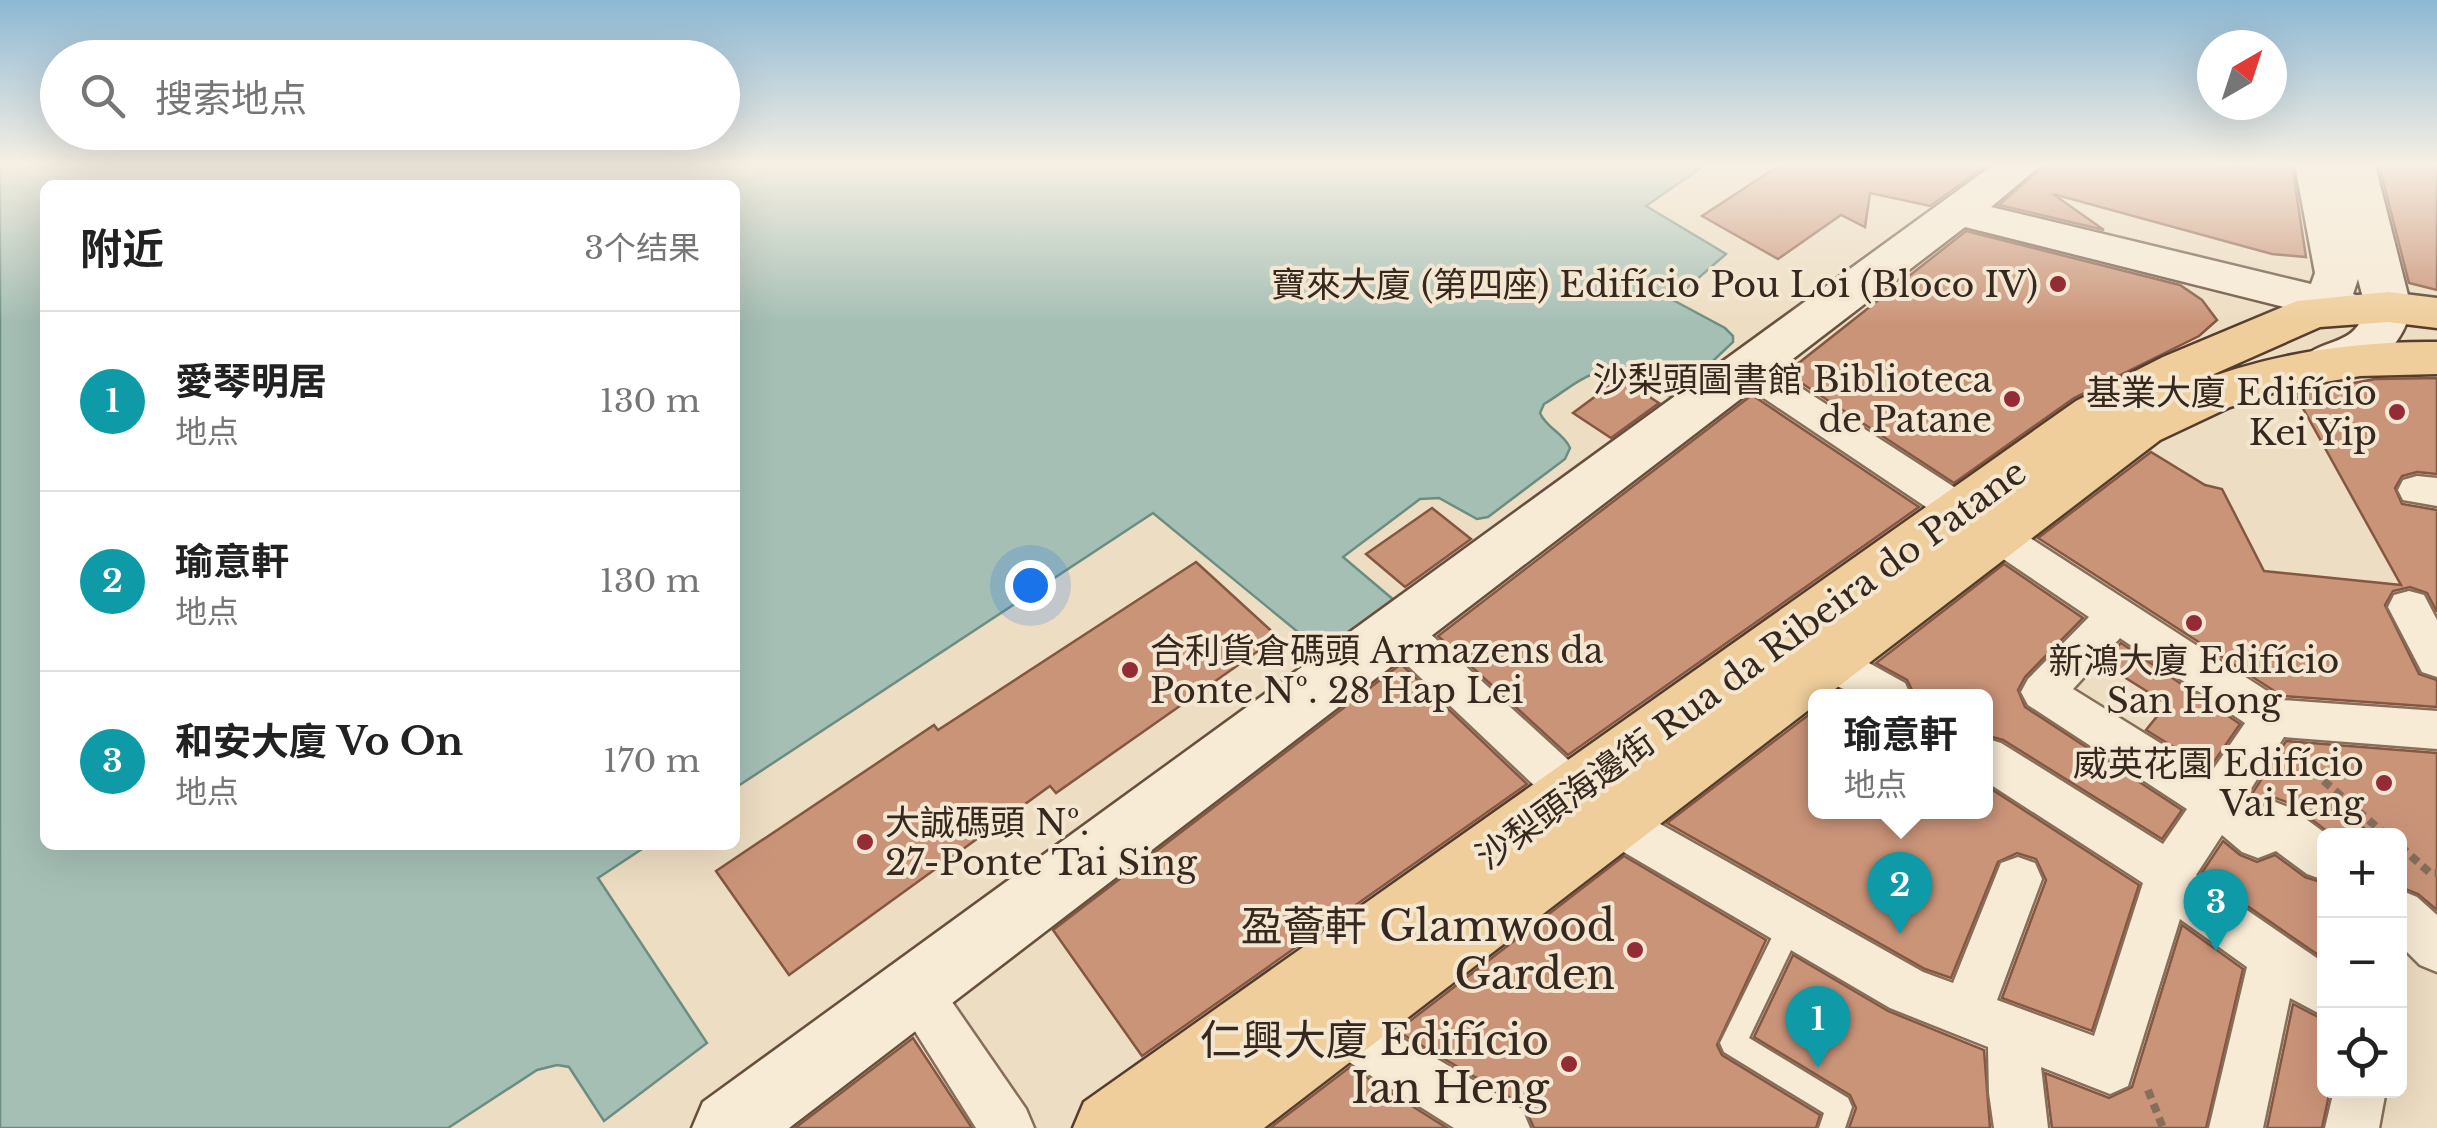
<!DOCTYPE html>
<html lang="zh">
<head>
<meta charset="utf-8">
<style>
	body { margin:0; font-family:"Libre Baskerville","Noto Sans SC",serif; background:#f2f2f2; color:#222 }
	.controls { position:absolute; right:30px; bottom:30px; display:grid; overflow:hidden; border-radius:15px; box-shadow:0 10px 40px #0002 }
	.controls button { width:90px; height:90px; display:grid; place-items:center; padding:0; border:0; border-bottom:2px solid #e0e0e0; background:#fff; color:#222; font:50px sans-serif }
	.compass { position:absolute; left:2197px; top:30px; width:90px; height:90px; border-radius:50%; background:#fff; box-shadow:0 10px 40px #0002; rotate:39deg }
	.you { position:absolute; left:1030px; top:585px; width:35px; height:35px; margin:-25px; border:8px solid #fff; border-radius:50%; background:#1a73e8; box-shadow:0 0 0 15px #1a73e833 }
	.badge { display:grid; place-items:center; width:65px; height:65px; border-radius:50%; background:#ea580c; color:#fff; font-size:32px; font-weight:700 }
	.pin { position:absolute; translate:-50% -82px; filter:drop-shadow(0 2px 5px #0008) }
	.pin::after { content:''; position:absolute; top:52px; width:35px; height:30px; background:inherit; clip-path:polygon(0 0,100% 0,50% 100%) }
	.popup { position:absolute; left:1808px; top:689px; width:185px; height:130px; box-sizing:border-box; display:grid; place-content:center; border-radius:15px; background:#fff; filter:drop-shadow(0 2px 8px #0005); font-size:32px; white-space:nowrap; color:#767676 }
	.popup b { font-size:38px; color:#222 }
	.popup::after { content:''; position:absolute; left:50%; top:100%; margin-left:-20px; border:20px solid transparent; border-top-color:#fff }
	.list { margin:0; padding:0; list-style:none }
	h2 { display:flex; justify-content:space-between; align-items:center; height:130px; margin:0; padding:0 40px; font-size:42px }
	h2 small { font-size:32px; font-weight:400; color:#767676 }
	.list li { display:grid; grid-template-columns:65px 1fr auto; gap:30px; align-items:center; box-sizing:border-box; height:180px; padding:0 40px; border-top:2px solid #e0e0e0 }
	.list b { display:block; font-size:38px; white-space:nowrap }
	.list p { margin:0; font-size:32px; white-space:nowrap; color:#767676 }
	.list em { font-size:32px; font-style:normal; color:#767676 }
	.icon { flex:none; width:55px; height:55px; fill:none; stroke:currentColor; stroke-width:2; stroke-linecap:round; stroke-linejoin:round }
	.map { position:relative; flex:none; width:2437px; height:1128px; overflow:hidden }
	.search { position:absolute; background:#fff; box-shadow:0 10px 40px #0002; left:40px; top:40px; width:700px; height:110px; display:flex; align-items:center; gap:25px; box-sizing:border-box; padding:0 35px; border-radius:55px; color:#767676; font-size:38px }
	.panel { position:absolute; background:#fff; box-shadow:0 10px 40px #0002; left:40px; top:180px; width:700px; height:670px; border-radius:15px }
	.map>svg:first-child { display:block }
</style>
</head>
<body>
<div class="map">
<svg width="2437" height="1128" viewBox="0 0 2437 1128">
	<rect width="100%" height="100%" fill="#edddc2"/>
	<path fill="#a5bfb5" stroke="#6c8d82" stroke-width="2.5" d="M0,165H1705L1646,206L1726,254L1673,300L1725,328L1733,336V342L1677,395C1646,401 1623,361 1593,374C1576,380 1560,395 1544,404L1540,413C1546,428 1564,433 1570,448L1565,459L1488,517L1477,519L1439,498L1420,499L1343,557L1395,601L1321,651L1153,513L735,788V185H45V845H648L598,878L707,1043L604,1121L569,1067L557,1065L537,1070L448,1128H0Z"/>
	<g fill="#ca9479" stroke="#855640" stroke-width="2.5">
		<path d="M1780,165H1987L1930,206L1870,193L1865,227L1841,215L1778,259L1702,216Z"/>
		<path d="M2045,165H2292L2306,257L2272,254L2053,194L2104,230L1999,205Z"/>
		<path d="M2379,165H2437V290L2409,283Z"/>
		<path d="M1966,231L2180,285L2202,300L2217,320L2199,336L2074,398L1954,483L1786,373Z"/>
		<path d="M1620,378L1659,403L1611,438L1573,413Z"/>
		<path d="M2437,378V474L2417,472L2402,476L2395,488L2402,504L2437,510V612L2427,593L2410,587L2393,591L2385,605L2419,674L2437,680V707L2282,696L2038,538L2151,452L2205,485L2222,489L2264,571L2401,585L2295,394L2375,379Z"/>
		<path d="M1752,395L1919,507L1568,755L1438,636Z"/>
		<path d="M1432,508L1471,539L1405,587L1366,554Z"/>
		<path d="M1196,562L1278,637L1056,793L1050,786L789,975L716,871L934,725L938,730Z"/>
		<path d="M2004,564L2083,618L2025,677L2018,690L2025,707L2182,810L2162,839L2003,740L1985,735V696H1915L1907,680L1876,663Z"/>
		<path d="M2121,643L2240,724L2209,769L2146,730L2167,704L2102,663Z"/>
		<path d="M1401,664L1527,784L1142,1056L1053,930Z"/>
		<path d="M1815,710V812H1985V785L2139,885L2092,1031L2002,998L2046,880L2036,859L2017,853L1998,862L1951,978L1925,969L1667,823Z"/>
		<path d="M2286,741L2437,753V910L2418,894L2400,887V836H2373L2356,821L2340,836H2333L2292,804L2276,798L2259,805L2250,797Z"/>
		<path d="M2223,841L2240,855L2257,862L2275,855L2305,877L2324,883V959L2201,874Z"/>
		<path d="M1624,856L1766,940L1717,1045L1722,1055L1820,1115L1816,1128H1534L1524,1106L1397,1031Z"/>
		<path d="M2182,925L2243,969L2206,1128H2052L2045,1073L2109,1098L2132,1087Z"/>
		<path d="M1793,955L1888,1011L1984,1050L1990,1128H1849L1856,1108L1850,1095L1754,1037Z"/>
		<path d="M2293,1004L2324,1020V1090H2330L2322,1128H2267Z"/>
		<path d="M913,1038L972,1128H795Z"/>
		<path d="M1350,1067L1447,1128H1270Z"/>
	</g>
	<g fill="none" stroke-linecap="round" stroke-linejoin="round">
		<defs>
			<path id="lane" d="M1791,913L1800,917L1803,925L1749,1038L1848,1098L1852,1107L1845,1128H1819L1824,1113L1724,1052L1720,1043L1782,917Z"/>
			<g id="street">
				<path d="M1746,357L1758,360L1971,498L2005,506L2010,516L2007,523L2281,700L2437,711V749L2284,737L2245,798L2258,809L2275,802L2291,808L2329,836H2324V880L2307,874L2276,851L2258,858L2242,852L2222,835L2196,875L2324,963V1016L2290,998L2263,1128H2209L2247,967L2180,919L2128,1086L2110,1094L2041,1067L2048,1128H1994L1989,1093L1988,1047L1890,1008L1598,837L1591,822L1598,807L1614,801L1630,807L1923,972L1953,983L2001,863L2018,857L2035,863L2042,879L1997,1000L2094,1036L2143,883L1985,781V738L2001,743L2163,844L2187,809L2028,705L2021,692L2028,679L2089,617L1984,546L1978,535L1982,529L1947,521L1734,378L1728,369L1734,360ZM2120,638L2245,723L2210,774L2073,689Z"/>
				<path d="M2417,476L2437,478V506L2403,500L2398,490L2403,480Z"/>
				<path d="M2409,591L2424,595L2437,620V677L2422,672L2388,607L2394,595Z"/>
				<path d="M1399,614L1414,619L1589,779L1596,793L1589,807L1573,813L1557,807L1384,643L1378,631L1384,619Z"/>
				<path d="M1831,642L1905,683L1911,696C1873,696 1830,698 1810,659L1816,647Z"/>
				<path d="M2400,890L2417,897L2437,915V972L2420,965L2400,945Z"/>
				<path d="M914,965L932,973L1026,1109L1034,1128H976L889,990L896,973Z"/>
				<path d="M1340,1002L1522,1109L1530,1128H1454L1322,1045L1314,1027L1322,1009Z"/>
				<path d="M2334,1090H2386L2379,1128H2325Z"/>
			</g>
			<path id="secondary" d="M1993,165H2041L1991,207L2311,284L2315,273L2295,165H2375L2411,307C2403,354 2354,388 2307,375L2300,363C2315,338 2353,348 2363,315L2313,327L2297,323L2292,309L1965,227L789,1128H692L703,1102ZM2358,279L2363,298L2353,294Z"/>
			<path id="primary" d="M2388,292L2437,298V328L2388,322L2320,327L2187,386C2267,354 2351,341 2437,342V374L2360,376L2285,389L2230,407L2160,440L1826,696H1815V705L1264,1128H1073L1084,1102L2076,401L2163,357L2297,301Z"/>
		</defs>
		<use href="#lane" stroke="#866e5a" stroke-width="5"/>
		<use href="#street" stroke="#866e5a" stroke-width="5"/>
		<use href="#secondary" stroke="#684f3d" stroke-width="5"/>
		<use href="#primary" stroke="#543d2e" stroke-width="5"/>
		<g stroke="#866e5a" stroke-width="8" stroke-dasharray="9 6" stroke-linecap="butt">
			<path d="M2301,761L2387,836"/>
			<path d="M2400,846L2430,873H2437"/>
			<path d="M2148,1090L2163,1128"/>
		</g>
		<use href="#lane" fill="#f8ebd5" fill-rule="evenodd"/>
		<use href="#street" fill="#f8ebd5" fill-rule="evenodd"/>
		<use href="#secondary" fill="#f8ebd5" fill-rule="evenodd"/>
		<use href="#primary" fill="#efce9b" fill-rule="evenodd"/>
	</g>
	<linearGradient id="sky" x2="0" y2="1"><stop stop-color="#8db8d4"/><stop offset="0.51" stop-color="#f7f0e4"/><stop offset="1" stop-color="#f7f0e4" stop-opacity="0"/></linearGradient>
	<rect width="2437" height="323" fill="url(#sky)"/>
	<g fill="#932c35" stroke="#f4e7d2" stroke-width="4">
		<circle cx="2058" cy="284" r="10"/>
		<circle cx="2012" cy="399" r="10"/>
		<circle cx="2397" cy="412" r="10"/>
		<circle cx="2194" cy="623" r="10"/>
		<circle cx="1130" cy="670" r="10"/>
		<circle cx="2384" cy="783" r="10"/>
		<circle cx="865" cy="842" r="10"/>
		<circle cx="1635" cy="950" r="10"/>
		<circle cx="1569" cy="1064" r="10"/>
	</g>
	<g text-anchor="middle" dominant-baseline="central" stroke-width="8" stroke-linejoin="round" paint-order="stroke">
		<g font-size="35" fill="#36281e" stroke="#f4e7d2" text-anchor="end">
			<text x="2038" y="284">寶來大廈 (第四座) Edifício Pou Loi (Bloco IV)</text>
			<text x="1992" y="379">沙梨頭圖書館 Biblioteca<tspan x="1992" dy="40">de Patane</tspan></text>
			<text x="2377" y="392">基業大廈 Edifício<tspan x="2377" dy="40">Kei Yip</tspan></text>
			<text x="1150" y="650" text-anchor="start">合利貨倉碼頭 Armazens da<tspan x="1150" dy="40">Ponte Nº. 28 Hap Lei</tspan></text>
			<text x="2194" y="660" text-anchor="middle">新鴻大廈 Edifício<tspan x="2194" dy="40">San Hong</tspan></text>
			<text x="2364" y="763">威英花園 Edifício<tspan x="2364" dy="40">Vai Ieng</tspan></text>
			<text x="885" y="822" text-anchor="start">大誠碼頭 Nº.<tspan x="885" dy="40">27-Ponte Tai Sing</tspan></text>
		</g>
		<g font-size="35" fill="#36281e" stroke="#f4e7d2">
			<text transform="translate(1751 664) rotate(-36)">沙梨頭海邊街 Rua da Ribeira do Patane</text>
		</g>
		<g font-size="42" fill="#36281e" stroke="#f4e7d2" text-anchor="end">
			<text x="1615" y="926">盈薈軒 Glamwood<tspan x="1615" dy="48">Garden</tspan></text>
			<text x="1549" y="1040">仁興大廈 Edifício<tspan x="1549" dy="48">Ian Heng</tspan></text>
		</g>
	</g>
</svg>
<div class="controls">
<button>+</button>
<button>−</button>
<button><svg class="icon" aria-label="locate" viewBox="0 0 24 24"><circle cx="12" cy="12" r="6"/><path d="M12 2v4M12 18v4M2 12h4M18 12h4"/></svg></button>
</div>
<svg class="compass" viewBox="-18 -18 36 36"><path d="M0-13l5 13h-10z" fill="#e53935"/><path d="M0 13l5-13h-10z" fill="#767676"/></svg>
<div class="you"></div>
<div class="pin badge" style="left:1818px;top:1068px;background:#0f9aa8">1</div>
<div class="pin badge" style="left:1900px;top:934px;background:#0f9aa8">2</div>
<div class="popup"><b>瑜意軒</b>地点</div>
<div class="pin badge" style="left:2216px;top:951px;background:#0f9aa8">3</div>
<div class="search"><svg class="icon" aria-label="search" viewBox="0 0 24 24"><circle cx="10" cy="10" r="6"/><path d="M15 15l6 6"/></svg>搜索地点</div>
<section class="panel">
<h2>附近<small>3个结果</small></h2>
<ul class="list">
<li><span class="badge" style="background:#0f9aa8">1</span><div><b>愛琴明居</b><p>地点</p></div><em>130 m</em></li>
<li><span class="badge" style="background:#0f9aa8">2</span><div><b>瑜意軒</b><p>地点</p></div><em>130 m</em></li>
<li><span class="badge" style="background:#0f9aa8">3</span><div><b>和安大廈 Vo On</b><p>地点</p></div><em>170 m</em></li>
</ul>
</section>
</div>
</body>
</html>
